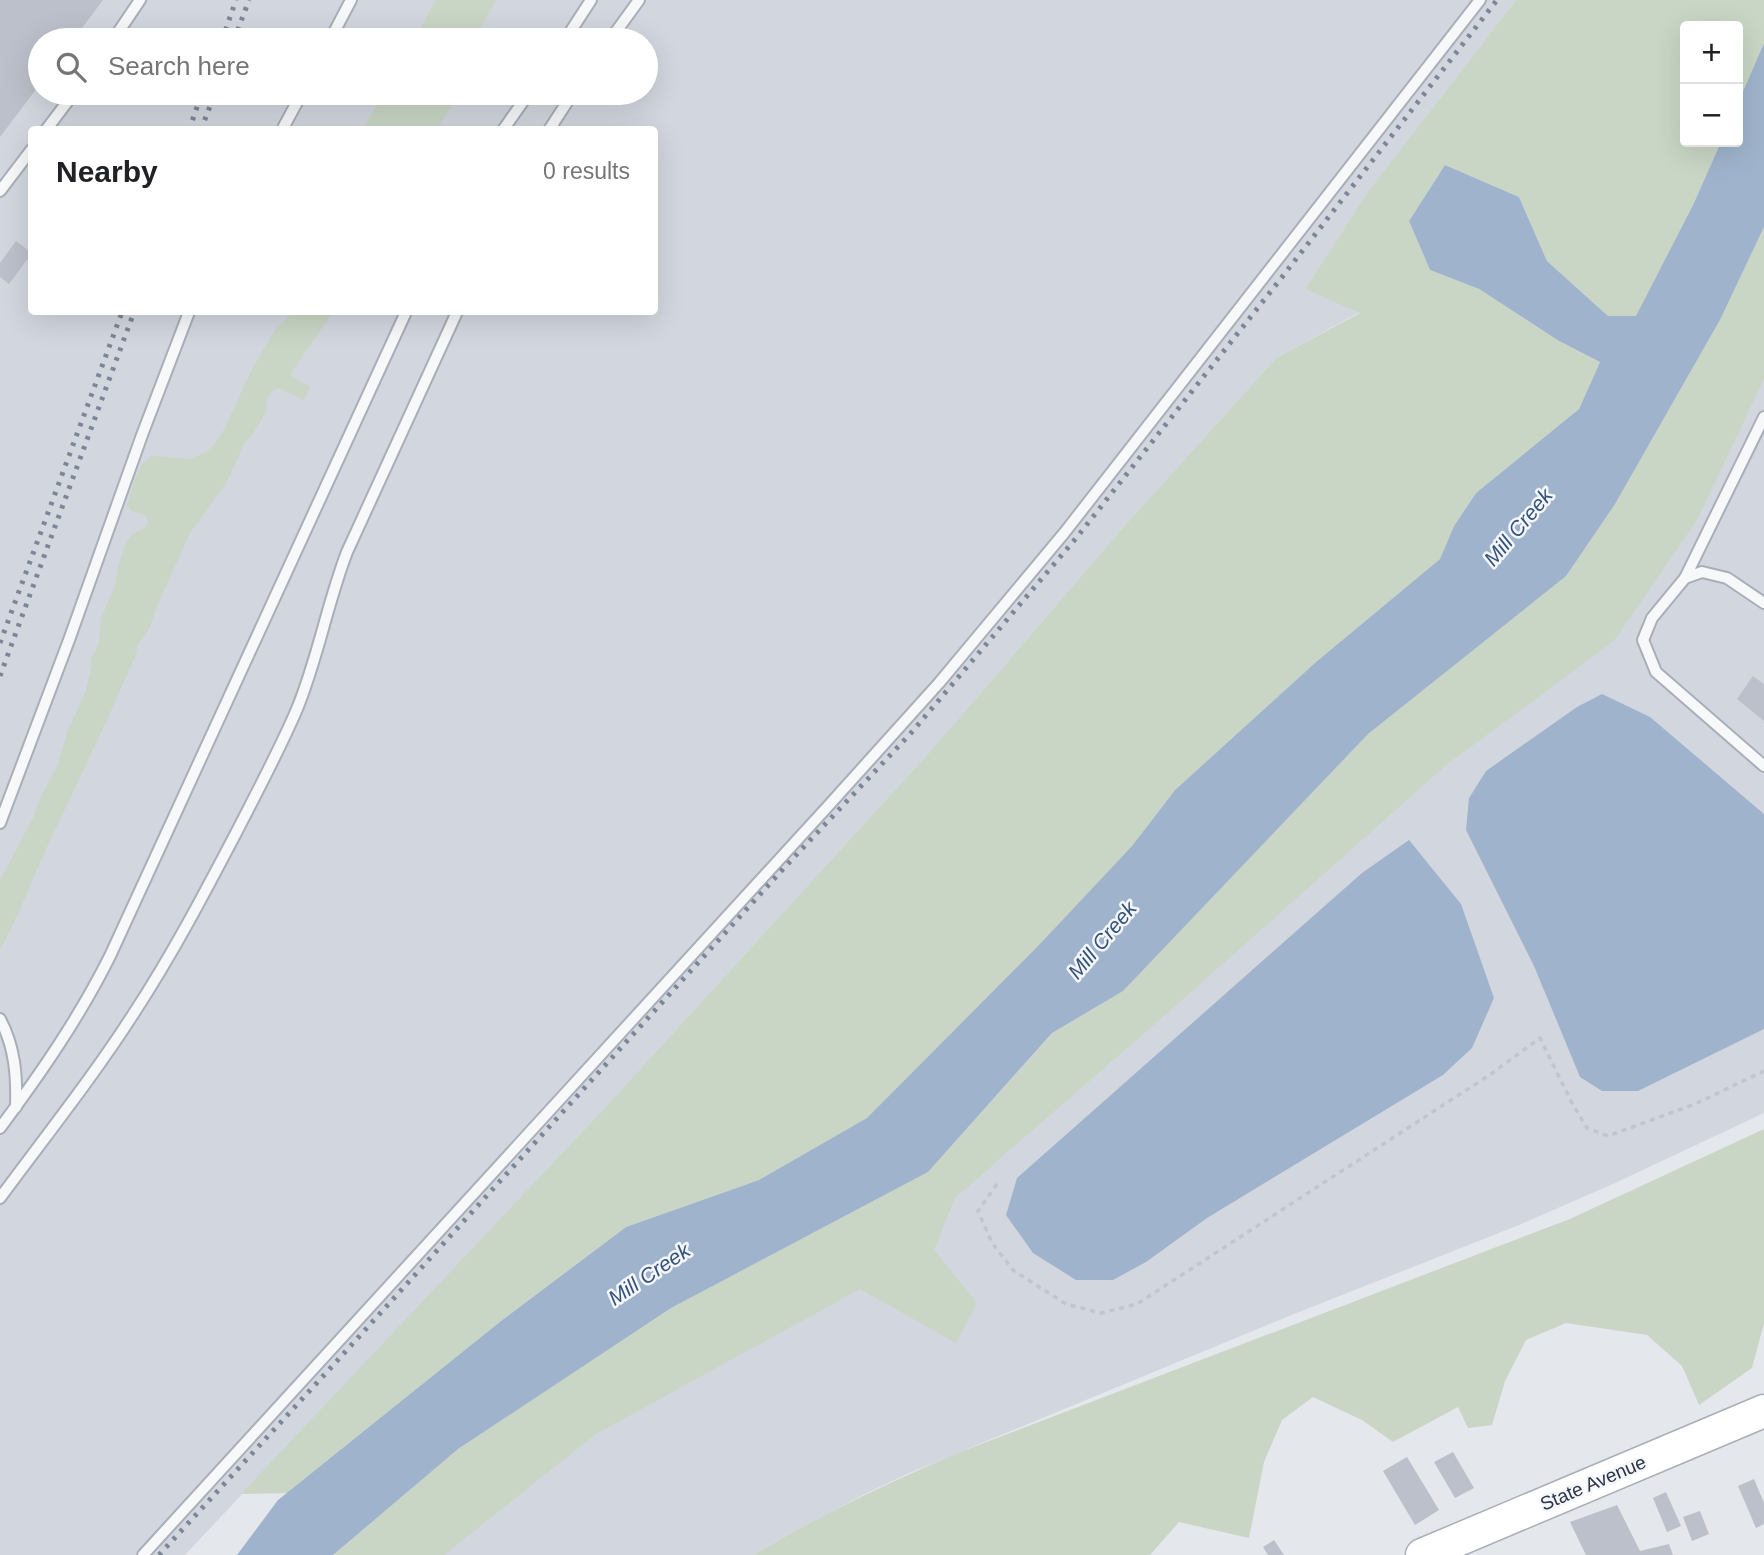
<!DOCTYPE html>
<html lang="en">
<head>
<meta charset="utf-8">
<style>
	body { margin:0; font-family:Arial,sans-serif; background:#f6f6f6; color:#202124 }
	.controls { position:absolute; right:21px; top:21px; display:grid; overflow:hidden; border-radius:7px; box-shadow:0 7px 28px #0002 }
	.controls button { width:63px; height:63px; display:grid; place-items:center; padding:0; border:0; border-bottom:2px solid #e0e0e0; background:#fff; color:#202124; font:35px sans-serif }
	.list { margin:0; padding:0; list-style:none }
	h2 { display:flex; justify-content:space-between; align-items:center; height:91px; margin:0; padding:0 28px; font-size:30px }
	h2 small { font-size:23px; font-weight:400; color:#757577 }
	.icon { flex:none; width:38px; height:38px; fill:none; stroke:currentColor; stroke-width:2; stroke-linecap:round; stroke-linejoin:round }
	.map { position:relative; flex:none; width:1764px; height:1555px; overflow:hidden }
	.search { position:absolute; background:#fff; box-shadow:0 7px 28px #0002; left:28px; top:28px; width:630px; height:77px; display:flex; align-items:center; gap:18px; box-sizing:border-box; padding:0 24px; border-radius:38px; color:#757577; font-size:26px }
	.panel { position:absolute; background:#fff; box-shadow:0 7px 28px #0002; left:28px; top:126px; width:630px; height:189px; border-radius:7px }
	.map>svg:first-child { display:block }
</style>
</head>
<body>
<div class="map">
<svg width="1764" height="1555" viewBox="0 0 1764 1555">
	<rect width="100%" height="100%" fill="#e4e7ec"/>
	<g fill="#d2d6de" fill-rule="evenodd">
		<path d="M0,0H1516L1369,190L1305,289L1360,312L1276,358L1128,522L927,755L599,1114L185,1555H0ZM40,40H646V93H40ZM32,130H654V312H32Z"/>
		<path d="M1764,227V1113L1613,1184L1514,1227L1294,1314L907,1474L865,1494L785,1536L753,1555H333L1721,318Z"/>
	</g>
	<g fill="#c9d6c5">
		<path d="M436,0H496L474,40H414Z"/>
		<path d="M1516,0H1764V43L1738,103V26H1685V142H1721L1693,205L1636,317L1608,316L1547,261L1519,197L1445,165L1409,221L1430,270L1479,289L1559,341L1600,362L1579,409L1476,493L1454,526L1440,559L1316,662L1175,790L1132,846L1039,945L867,1118L759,1180L626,1227L501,1321L287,1493L241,1494L599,1114L927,755L1128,522L1276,358L1360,313L1305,289L1369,190Z"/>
		<path d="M384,93H459L437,129H363Z"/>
		<path d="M1764,227V379L1697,520L1614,641L1445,766L1173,1008L955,1198L934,1250L977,1303L956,1343L860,1289L596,1434L444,1555H333L458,1449L671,1308L928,1172L1053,1033L1123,991L1368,734L1566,575L1615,504L1721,318Z"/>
		<path d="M293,312H333L291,373L292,376L310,387L304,400L279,388L272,391L266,401L267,410L254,432L244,444L227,482L190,533L157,606L150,627L138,644L135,657C107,721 77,784 47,847C31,881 19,917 0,949V880L34,816L39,800L58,764L68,730L86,690L92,665L91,659L99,644L101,619L115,585L118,567L124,548L129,538L133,534L145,528L148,522L146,516L132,511L127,506C132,490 136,465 152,456L190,459L206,452L213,446L225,428L251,371L273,333Z"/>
		<path d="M1764,1129V1323L1752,1368L1699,1405L1682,1366L1647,1335L1566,1323L1526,1340L1505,1381L1492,1425L1468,1428L1458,1407L1393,1442L1362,1420L1313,1397L1282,1420L1264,1462L1249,1538L1179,1522L1150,1555H753C818,1516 886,1484 955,1454L1570,1219Z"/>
	</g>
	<g fill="#9fb4cc">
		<path d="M1764,43V227L1721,318L1615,504L1566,576L1368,734L1123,991L1052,1033L928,1172L671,1308L458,1449L333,1555H237L278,1500L501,1321L626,1227L759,1180L867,1118L1039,945L1132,846L1175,790L1316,662L1440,559L1454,526L1476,493L1579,409L1600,362L1559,341L1479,289L1430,270L1409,221L1445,165L1519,197L1547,261L1608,316H1636L1693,205L1721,142H1738V103Z"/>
		<path d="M1602,694L1650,717L1764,814V1029L1638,1091H1602L1580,1077L1534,966L1466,830L1469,798L1486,771L1577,707Z"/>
		<path d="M1409,840L1461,904L1494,998L1472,1048L1443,1075L1207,1218L1146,1262L1113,1280H1076L1033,1253L1006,1215L1017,1178L1362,873Z"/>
	</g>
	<g fill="#bbc0ca">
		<path d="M0,0H103L73,40H40V84L0,137Z"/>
		<path d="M16,241L32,253L9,284L0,277V263Z"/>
		<path d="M1753,676L1764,684V721L1737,699Z"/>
		<path d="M1453,1452L1474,1488L1455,1498L1434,1462Z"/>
		<path d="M1407,1457L1439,1510L1415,1525L1383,1471Z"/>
		<path d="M1754,1479L1764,1503V1524L1756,1528L1738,1486Z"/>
		<path d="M1666,1492L1681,1526L1667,1532L1653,1498Z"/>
		<path d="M1617,1505L1640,1551L1669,1544L1673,1555H1586L1570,1522Z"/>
		<path d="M1700,1511L1709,1534L1692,1541L1683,1517Z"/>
		<path d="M1274,1540L1284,1555H1268L1263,1547Z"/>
	</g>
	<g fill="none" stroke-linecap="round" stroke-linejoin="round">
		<defs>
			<g id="lane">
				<path d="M113,40L140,0"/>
				<path d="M330,40L351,0"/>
				<path d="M565,40L591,0"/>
				<path d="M610,40L639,0"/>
				<path d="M46,130L74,93"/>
				<path d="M282,130L302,93"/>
				<path d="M503,130L529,93"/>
				<path d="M549,130L573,93"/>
				<path d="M0,191L32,149"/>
				<path d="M1685,578L1764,417"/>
				<path d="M1764,603L1727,578L1702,572L1685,578L1652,618L1643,640L1656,672L1764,766"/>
				<path d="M0,823L69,640L142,435L189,312"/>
				<path d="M0,1019C15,1047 17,1076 16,1107"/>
				<path d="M0,1128C41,1073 79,1018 110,956L406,312"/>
				<path d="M0,1198C45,1137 93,1077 134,1013C172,955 204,894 236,833C257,792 279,751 297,709C318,658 327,604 347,552L457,312"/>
				<path d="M143,1555L830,804L939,683L1065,532L1480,0"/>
			</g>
			<path id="secondary" d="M1422,1555L1764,1411"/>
		</defs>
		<use href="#lane" stroke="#a9aeb7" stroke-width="14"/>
		<use href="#secondary" stroke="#a9aeb7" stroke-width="35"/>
		<path stroke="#c2c5cb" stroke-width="3.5" stroke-dasharray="5 5" stroke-linecap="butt" d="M997,1184L978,1211L992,1243L1014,1271L1066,1304L1101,1313L1137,1304L1491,1074L1540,1038L1572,1103L1587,1128L1608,1136L1695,1104L1764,1071"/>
		<use href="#lane" stroke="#f7f8fa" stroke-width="10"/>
		<use href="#secondary" stroke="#fff" stroke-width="32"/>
		<g stroke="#7d8696" stroke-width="5" stroke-dasharray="3.5 7" stroke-linecap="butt">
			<path d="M222,40L236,0"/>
			<path d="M234,40L249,0"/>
			<path d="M189,130L202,93"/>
			<path d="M201,130L215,93"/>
			<path d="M0,643L122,312"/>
			<path d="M0,676L134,312"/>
			<path d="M159,1555L336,1362L783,869L911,733L1077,537L1279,281L1497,0"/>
		</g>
	</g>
	<g text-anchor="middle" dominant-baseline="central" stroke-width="5" stroke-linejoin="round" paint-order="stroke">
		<g font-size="19" fill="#2b3445" stroke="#f4f6f9">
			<text transform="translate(1593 1483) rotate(-23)">State Avenue</text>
		</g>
		<g font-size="21" font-style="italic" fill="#34527a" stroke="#f4f6f9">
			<text transform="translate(1518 527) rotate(-50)">Mill Creek</text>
			<text transform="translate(1102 940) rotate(-50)">Mill Creek</text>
			<text transform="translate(649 1274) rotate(-34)">Mill Creek</text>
		</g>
	</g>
</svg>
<div class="controls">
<button>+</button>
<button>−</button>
</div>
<div class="search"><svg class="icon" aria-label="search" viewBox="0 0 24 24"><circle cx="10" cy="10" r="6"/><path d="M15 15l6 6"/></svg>Search here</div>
<section class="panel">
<h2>Nearby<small>0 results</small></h2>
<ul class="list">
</ul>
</section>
</div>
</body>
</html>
